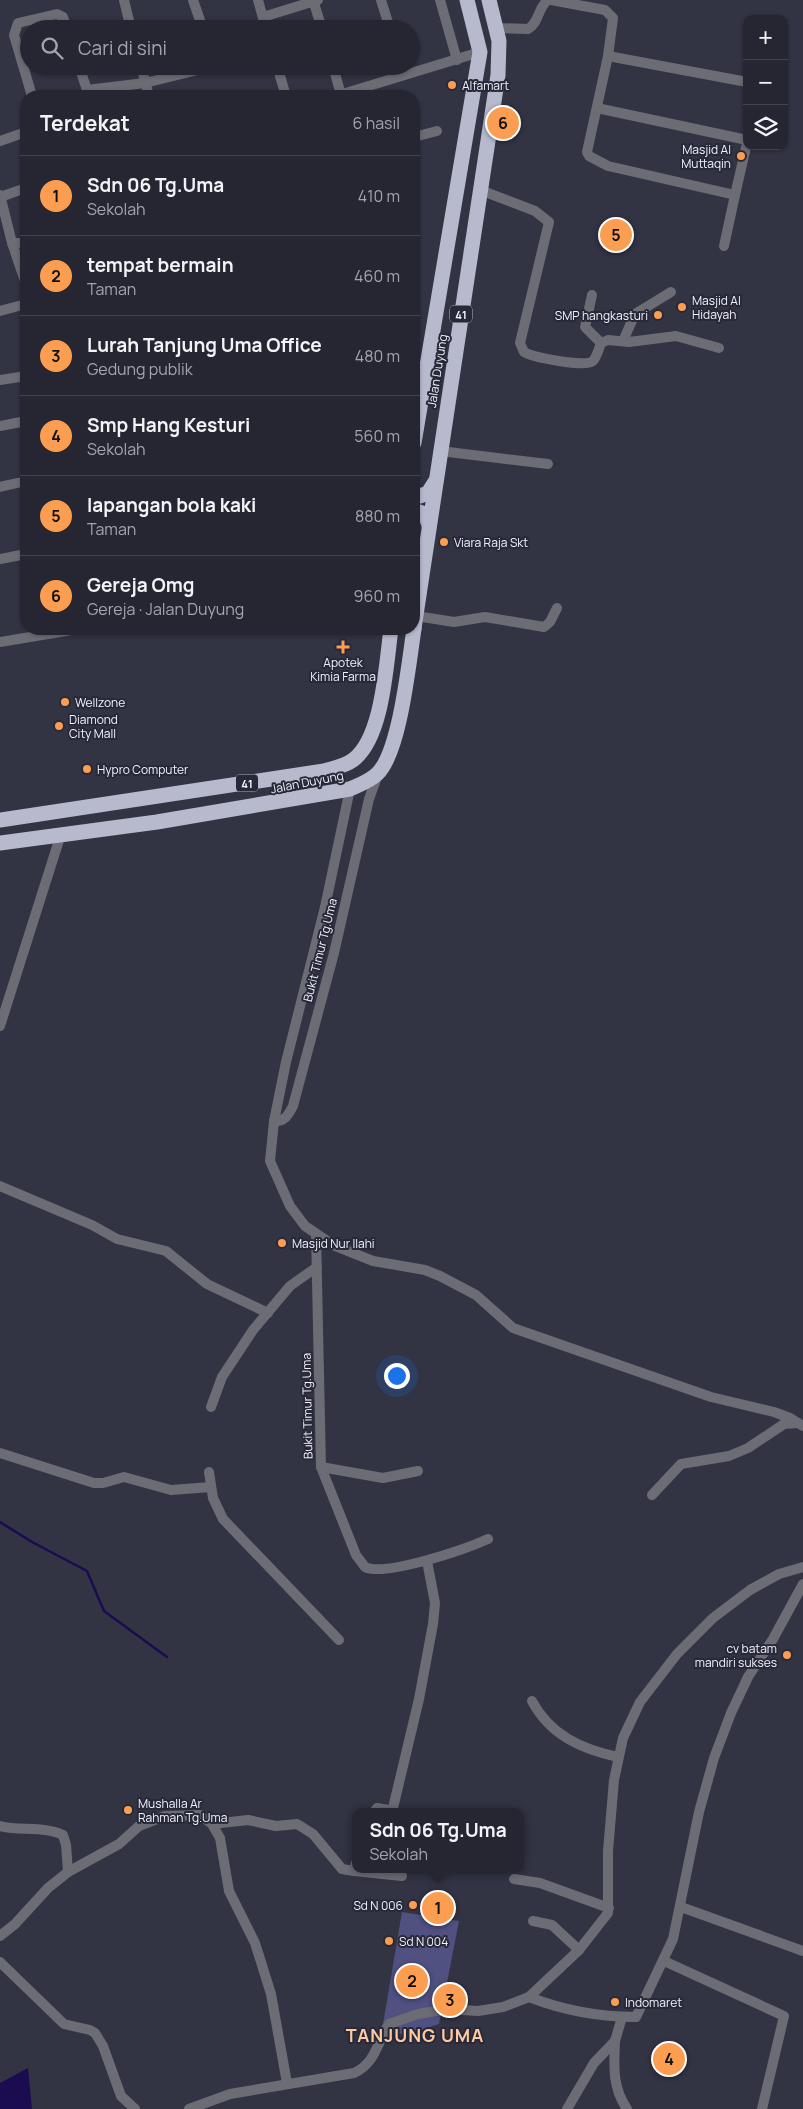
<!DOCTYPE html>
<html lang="id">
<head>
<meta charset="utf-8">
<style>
	body { margin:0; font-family:Manrope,sans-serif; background:#32323e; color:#f1f3f6 }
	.controls { position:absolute; right:15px; top:15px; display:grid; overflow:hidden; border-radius:10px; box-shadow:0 1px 4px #0004 }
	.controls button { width:45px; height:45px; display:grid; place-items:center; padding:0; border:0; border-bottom:1px solid #42434d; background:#262632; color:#f1f3f6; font:25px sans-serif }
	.you { position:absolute; left:396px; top:1375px; width:18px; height:18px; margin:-12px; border:4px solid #fff; border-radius:50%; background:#1a73e8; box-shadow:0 0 0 8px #1a73e833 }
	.badge { display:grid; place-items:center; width:32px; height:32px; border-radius:50%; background:#fb9e51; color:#111; font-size:16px; font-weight:700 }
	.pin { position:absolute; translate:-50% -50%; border:2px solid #fff; box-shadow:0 1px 5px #0006 }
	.popup { position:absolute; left:352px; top:1808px; width:172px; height:65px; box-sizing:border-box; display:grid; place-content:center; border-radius:10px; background:#262632; filter:drop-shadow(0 1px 4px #0005); font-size:16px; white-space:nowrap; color:#a4a5ac }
	.popup b { font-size:19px; color:#f1f3f6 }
	.popup::after { content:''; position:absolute; left:50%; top:100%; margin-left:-10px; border:10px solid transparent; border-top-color:#262632 }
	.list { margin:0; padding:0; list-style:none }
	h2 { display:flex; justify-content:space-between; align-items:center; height:65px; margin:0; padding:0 20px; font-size:21px }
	h2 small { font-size:16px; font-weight:400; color:#a4a5ac }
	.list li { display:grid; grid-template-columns:32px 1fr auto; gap:15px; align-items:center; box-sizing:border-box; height:80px; padding:0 20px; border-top:1px solid #42434d }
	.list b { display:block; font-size:19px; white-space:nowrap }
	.list p { margin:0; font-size:16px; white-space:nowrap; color:#a4a5ac }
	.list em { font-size:16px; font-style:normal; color:#a4a5ac }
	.icon { flex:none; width:28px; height:28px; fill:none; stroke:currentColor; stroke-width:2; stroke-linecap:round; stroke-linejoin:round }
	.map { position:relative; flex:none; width:803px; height:2109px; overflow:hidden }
	.search { position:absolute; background:#262632; box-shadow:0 1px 4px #0004; left:20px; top:20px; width:400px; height:55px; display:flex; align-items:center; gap:12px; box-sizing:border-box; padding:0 18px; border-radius:28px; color:#a4a5ac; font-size:19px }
	.panel { position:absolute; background:#262632; box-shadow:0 1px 4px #0004; left:20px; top:90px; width:400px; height:545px; border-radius:20px }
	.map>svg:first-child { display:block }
</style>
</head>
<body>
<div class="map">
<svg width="803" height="2109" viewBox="0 0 803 2109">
	<rect width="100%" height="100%" fill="#323343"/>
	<path fill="#505081" d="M402,1912L459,1921L439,2024L424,2029L411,2036L382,2030Z"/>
	<path fill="#1b0c51" d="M28,2068L32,2109H0V2083Z"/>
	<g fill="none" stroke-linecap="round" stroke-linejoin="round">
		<path stroke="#1b0c51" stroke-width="2.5" d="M0,1522L32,1542L87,1571L104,1611L167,1657"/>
		<g stroke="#6c6c75" stroke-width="10">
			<path d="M124,0L131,29"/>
			<path d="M193,0L203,29"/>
			<path d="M258,0L266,29"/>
			<path d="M313,0L322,29"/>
			<path d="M381,0L390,29"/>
			<path d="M440,0L457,60"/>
			<path d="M551,0L605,10L613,18L608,56L587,152L589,156L608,166L735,195L724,246"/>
			<path d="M263,17L318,0"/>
			<path d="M496,28L528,29C540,22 537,8 548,0"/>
			<path d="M608,56L747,82"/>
			<path d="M79,66L89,96"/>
			<path d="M141,66L149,96"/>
			<path d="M277,66L286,96"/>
			<path d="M333,66L341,95"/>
			<path d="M87,90L145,83L214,66"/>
			<path d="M32,96L14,35L18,23L57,14L63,17L67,29"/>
			<path d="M336,96L480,52"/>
			<path d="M597,108L747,140"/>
			<path d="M414,137L437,131"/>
			<path d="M0,141L26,132"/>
			<path d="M480,190L535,211L549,222L520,343L524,352C532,357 586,368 593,361C597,357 599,348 601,343L608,340L629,342L676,336L719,348"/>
			<path d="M0,195L12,243L26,284"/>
			<path d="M735,195L747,143"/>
			<path d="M0,197L26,188"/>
			<path d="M12,243H26"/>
			<path d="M592,295L585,327L601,343"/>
			<path d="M0,311L26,304"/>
			<path d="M623,341L635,314L671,292"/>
			<path d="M0,380L26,376"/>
			<path d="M0,426L26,421"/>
			<path d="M440,451L548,464"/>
			<path d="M0,487L26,481"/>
			<path d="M0,559L26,554"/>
			<path d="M416,616L454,622L485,617L544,627L550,622L557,608"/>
			<path d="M0,642L78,629"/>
			<path d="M350,789L325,907L286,1062L274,1121L270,1161L290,1206L305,1226L333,1245L373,1261L425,1270L440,1276L476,1295L513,1328L711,1397L774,1412L790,1418L803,1426"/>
			<path d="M0,1026L61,834"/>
			<path d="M274,1121C285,1122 288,1115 293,1106L334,953L369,799L378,774"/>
			<path d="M0,1186L92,1225L117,1239L166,1251L207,1284L268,1313"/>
			<path d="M316,1234L321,1467L356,1555L365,1567C385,1577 466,1549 488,1539"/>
			<path d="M211,1407L222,1377L253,1330L290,1286L317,1267"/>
			<path d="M0,1453L94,1483H103L124,1477L171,1490L211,1487"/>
			<path d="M321,1467L383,1478L418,1471"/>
			<path d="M209,1472L213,1498L223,1519L339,1640"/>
			<path d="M652,1495L681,1464L729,1456L748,1448L784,1424L798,1423"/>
			<path d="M532,1701C550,1735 581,1749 618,1757"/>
			<path d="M374,1812L377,1808L389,1810L393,1808L419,1699L433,1624L435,1603L427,1561"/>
			<path d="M212,1824L248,1820L276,1826L297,1824L313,1834L342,1869L354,1871"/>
			<path d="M0,1826C20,1831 45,1826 63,1835L66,1845L68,1872"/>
			<path d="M356,1863L354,1871L402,1876"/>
			<path d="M514,1879L540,1883L609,1908"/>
			<path d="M681,1907L803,1951"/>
			<path d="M533,1921L552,1925L579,1950"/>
			<path d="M0,1936L15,1924L48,1888L68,1872L119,1844L139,1826L165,1816L200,1815L212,1824L220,1838L229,1891L255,1943L271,1994L287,2083"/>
			<path d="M664,1961L784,2016L762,2109"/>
			<path d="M0,1962L64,2024L90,2030L95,2033L103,2046L121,2096L135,2109"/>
			<path d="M529,1997L579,1950L608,1913V1851L614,1780L623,1738L640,1702L677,1654L713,1618L750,1590L779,1574L803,1567"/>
			<path d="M615,2041C614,2066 612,2087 627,2109"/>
			<path d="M189,2109L230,2094L354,2073C376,2063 377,2042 389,2024L418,2014L447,2009L478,2011L503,2007L529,1997C565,2011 598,2017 636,2017L673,1939L699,1812L714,1758L731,1713L748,1677L773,1639L803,1584"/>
			<path d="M567,2109L594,2063L615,2041L622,2017"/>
		</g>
		<g stroke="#b7b9cd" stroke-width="15">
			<path d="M414,443L480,52L467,0"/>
			<path d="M414,493L420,496L428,493L435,482"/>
			<path d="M414,510L425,514L429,525"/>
			<path d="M414,628L498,75L499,41L489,0"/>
			<path d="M0,820L324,771C334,768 345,766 353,760C383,738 386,664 391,629"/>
			<path d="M0,843L157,822L350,789C359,785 370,781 377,774C400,753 409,661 414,629"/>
		</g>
	</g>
	<g fill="#fb9e51" stroke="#282938" stroke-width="2">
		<circle cx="452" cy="85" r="5"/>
		<circle cx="741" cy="156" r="5"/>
		<circle cx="682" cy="307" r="5"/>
		<circle cx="658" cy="315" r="5"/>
		<circle cx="444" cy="542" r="5"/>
		<path d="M340.5 639.5h5v5h5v5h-5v5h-5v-5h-5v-5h5z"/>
		<circle cx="65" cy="702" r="5"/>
		<circle cx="59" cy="726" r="5"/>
		<circle cx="87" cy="769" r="5"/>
		<circle cx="282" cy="1243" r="5"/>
		<circle cx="787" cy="1655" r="5"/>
		<circle cx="128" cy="1810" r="5"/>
		<circle cx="413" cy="1905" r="5"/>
		<circle cx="389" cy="1941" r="5"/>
		<circle cx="615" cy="2002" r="5"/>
	</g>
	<g text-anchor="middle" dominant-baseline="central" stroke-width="4" stroke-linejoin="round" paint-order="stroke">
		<g fill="#282938" stroke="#b5b6c2" stroke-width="1">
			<rect x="450" y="305.5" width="22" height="17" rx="4"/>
			<rect x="236" y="774.5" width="22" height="17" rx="4"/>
		</g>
		<g font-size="11" font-weight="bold" fill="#f1f2fd">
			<text x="461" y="314">41</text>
			<text x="247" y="783">41</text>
		</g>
		<g font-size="12" fill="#f1f2fd" stroke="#282938" text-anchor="start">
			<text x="462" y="85">Alfamart</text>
			<text x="731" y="149" text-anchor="end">Masjid Al<tspan x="731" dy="14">Muttaqin</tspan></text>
			<text x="692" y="300">Masjid Al<tspan x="692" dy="14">Hidayah</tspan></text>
			<text x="648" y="315" text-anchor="end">SMP hangkasturi</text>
			<text x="454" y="542">Viara Raja Skt</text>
			<text x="343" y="662" text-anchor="middle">Apotek<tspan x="343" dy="14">Kimia Farma</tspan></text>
			<text x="75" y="702">Wellzone</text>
			<text x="69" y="719">Diamond<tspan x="69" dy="14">City Mall</tspan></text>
			<text x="97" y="769">Hypro Computer</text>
			<text x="292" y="1243">Masjid Nur Ilahi</text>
			<text x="777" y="1648" text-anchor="end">cv batam<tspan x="777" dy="14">mandiri sukses</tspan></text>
			<text x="138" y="1803">Mushalla Ar<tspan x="138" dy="14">Rahman Tg.Uma</tspan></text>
			<text x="403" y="1905" text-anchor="end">Sd N 006</text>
			<text x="399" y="1941">Sd N 004</text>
			<text x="625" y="2002">Indomaret</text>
		</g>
		<g font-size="12" fill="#f1f2fd" stroke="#282938">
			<text transform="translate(437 371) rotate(-81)">Jalan Duyung</text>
			<text transform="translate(307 782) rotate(-11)">Jalan Duyung</text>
			<text transform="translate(320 950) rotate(-76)">Bukit Timur Tg.Uma</text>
			<text transform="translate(307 1406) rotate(-91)">Bukit Timur Tg.Uma</text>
		</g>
		<g font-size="18" font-weight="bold" letter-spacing="1" fill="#fec8a1" stroke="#282938">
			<text x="415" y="2035">TANJUNG UMA</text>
		</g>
	</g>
</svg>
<div class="controls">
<button>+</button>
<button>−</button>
<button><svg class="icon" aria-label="layers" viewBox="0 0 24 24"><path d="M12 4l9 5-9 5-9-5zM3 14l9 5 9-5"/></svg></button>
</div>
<div class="you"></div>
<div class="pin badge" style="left:438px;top:1908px">1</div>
<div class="popup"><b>Sdn 06 Tg.Uma</b>Sekolah</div>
<div class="pin badge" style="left:412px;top:1981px">2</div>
<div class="pin badge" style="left:450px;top:2000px">3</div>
<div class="pin badge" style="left:669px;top:2059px">4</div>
<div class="pin badge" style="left:616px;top:235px">5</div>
<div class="pin badge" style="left:503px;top:123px">6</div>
<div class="search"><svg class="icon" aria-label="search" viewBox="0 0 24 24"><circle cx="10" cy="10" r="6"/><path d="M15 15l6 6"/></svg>Cari di sini</div>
<section class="panel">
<h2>Terdekat<small>6 hasil</small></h2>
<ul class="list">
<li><span class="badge">1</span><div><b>Sdn 06 Tg.Uma</b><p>Sekolah</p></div><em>410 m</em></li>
<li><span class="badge">2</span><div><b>tempat bermain</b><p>Taman</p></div><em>460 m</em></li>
<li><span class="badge">3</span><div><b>Lurah Tanjung Uma Office</b><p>Gedung publik</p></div><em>480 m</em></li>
<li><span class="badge">4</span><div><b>Smp Hang Kesturi</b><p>Sekolah</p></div><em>560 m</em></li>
<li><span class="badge">5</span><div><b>lapangan bola kaki</b><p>Taman</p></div><em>880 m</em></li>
<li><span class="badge">6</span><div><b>Gereja Omg</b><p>Gereja · Jalan Duyung</p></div><em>960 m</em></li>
</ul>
</section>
</div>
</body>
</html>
